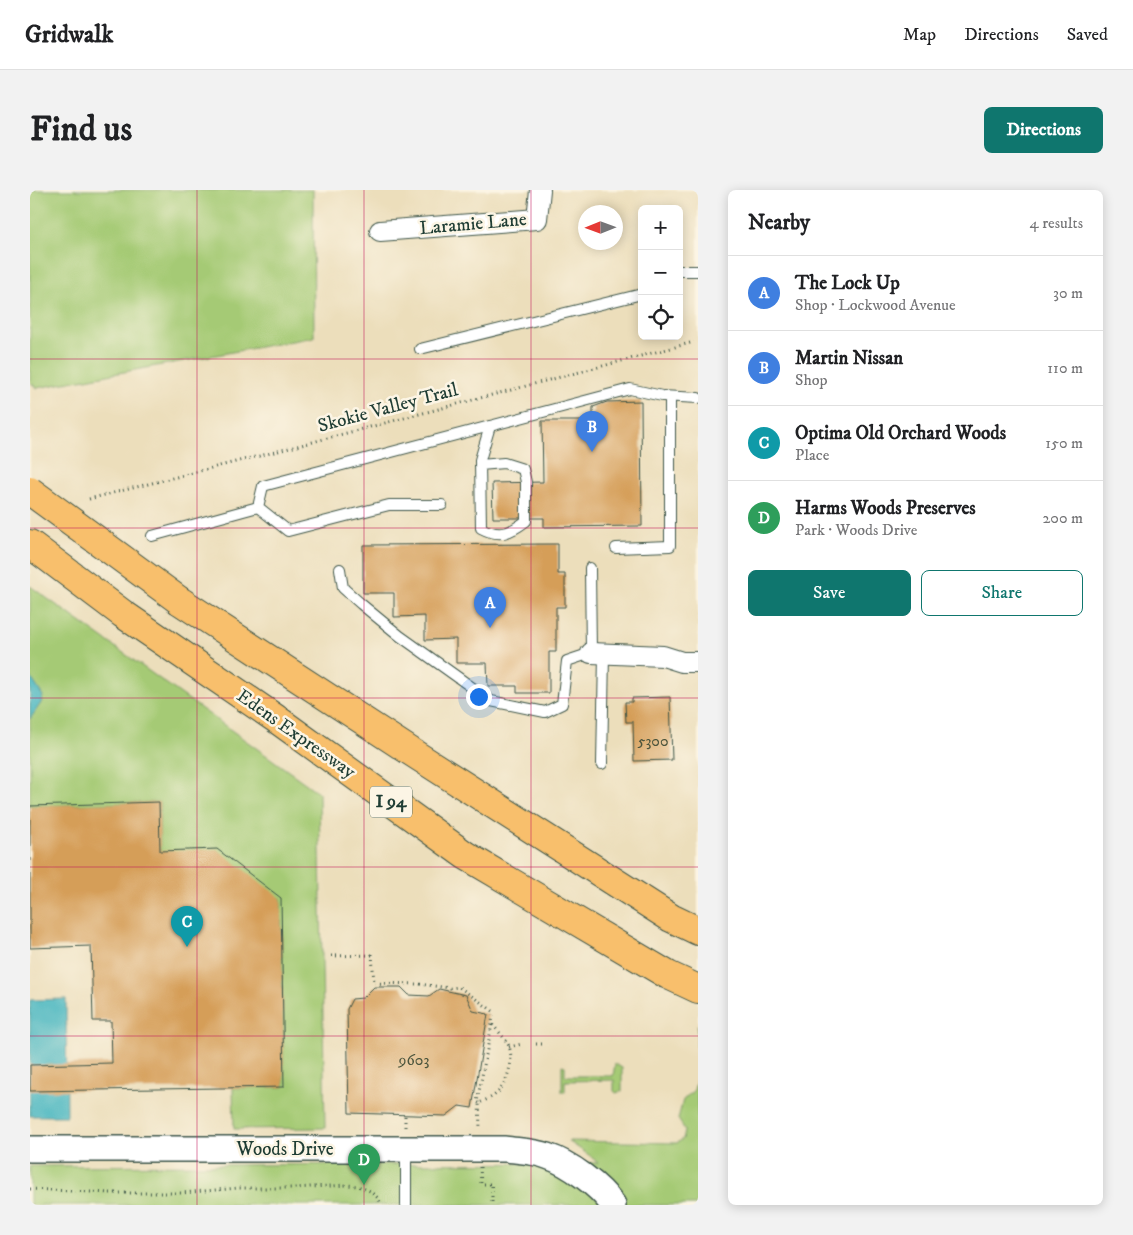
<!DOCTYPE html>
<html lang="en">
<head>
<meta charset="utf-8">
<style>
	body { margin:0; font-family:"IM FELL DW Pica",serif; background:#f2f2f2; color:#202124 }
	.controls { position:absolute; right:15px; top:15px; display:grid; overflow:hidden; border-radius:8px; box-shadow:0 2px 12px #0003 }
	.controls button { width:45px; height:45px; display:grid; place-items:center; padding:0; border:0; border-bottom:1px solid #e0e0e0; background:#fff; color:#202124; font:25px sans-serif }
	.compass { position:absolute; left:548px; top:15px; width:45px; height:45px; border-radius:50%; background:#fff; box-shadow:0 2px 12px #0003; rotate:269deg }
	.you { position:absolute; left:448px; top:506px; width:18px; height:18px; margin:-12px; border:4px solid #fff; border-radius:50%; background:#1a73e8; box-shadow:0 0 0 8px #1a73e833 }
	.badge { display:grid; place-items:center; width:32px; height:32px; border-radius:50%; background:#0f766e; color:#fff; font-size:16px; font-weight:700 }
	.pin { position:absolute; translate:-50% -41px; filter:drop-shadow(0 1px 2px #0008) }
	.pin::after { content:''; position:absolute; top:26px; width:18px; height:15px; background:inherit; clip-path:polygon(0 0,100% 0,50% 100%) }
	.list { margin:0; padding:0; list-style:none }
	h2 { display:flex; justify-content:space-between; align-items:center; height:65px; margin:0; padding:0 20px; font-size:21px }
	h2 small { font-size:16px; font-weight:400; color:#757577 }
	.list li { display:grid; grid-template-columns:32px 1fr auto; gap:15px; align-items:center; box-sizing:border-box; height:75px; padding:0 20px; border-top:1px solid #e0e0e0 }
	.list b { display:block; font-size:19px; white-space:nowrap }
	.list p { margin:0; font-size:16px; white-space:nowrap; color:#757577 }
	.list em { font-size:16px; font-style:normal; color:#757577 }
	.actions { display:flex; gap:10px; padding:15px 20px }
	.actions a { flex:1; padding:11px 0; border:1px solid #0f766e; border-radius:8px; text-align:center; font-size:18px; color:#0f766e }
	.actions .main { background:#0f766e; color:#fff }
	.icon { flex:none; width:28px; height:28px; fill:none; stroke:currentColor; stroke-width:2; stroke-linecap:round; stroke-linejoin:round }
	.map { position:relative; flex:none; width:668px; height:1015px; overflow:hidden; border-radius:8px }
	header { display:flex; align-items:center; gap:30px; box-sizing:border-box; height:70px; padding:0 25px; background:#fff; border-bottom:1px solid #e0e0e0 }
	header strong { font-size:24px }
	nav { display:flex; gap:28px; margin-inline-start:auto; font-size:18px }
	.intro { display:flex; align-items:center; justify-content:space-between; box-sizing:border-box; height:120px; padding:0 30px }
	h1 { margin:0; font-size:35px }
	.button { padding:12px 22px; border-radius:8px; background:#0f766e; color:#fff; font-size:18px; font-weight:700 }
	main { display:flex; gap:30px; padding:0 30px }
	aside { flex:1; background:#fff; border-radius:8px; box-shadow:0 2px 12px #0003 }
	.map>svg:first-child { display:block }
</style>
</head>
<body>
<header>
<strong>Gridwalk</strong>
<nav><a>Map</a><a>Directions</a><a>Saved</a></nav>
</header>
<div class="intro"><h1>Find us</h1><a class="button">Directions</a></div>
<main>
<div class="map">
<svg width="668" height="1015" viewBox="0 0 668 1015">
	<rect width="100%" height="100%" fill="#fcf5e5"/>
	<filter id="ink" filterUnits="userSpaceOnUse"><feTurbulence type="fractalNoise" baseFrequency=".02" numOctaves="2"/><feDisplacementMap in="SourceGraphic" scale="10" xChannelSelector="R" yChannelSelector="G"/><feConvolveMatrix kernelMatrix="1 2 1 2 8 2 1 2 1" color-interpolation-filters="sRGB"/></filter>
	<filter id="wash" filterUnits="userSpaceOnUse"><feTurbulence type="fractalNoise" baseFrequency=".0096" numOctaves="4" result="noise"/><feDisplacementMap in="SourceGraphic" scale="20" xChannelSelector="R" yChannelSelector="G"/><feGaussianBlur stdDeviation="1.12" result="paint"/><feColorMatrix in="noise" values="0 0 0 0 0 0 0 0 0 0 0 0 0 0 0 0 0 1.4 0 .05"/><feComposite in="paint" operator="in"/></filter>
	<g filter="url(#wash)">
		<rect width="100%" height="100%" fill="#ecdebb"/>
		<g fill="#a5ca75" stroke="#628454">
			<path d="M0,0H283L284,147L7,198L0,192Z"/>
			<path d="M0,396L289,603L295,938L204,939L203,898L254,897L251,708L130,661L129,612L0,616Z"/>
			<path d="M667,835L668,1015H0V976L568,973L559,965L538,951L647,953L653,949L655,940L648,929L653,910L664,900L667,888Z"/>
			<path d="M585,874L592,878V901L586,903L584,901V890L535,891V902H532V875L535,876V886H583Z"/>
		</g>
		<g fill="#47b6c0" stroke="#337a7a">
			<path d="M0,486L13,506L11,513L0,529Z"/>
			<path d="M36,809L37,926H0V810Z"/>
		</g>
		<g id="blocks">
			<g fill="#d59e58">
				<path d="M611,211L612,336L514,337V328H463L462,293L513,292L512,231H563V217L577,212Z"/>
				<path d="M528,354V384H535V417H526V462H519V503H487V496H458L457,473H426V449L395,450V426L364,427V403H333V355Z"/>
				<path d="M640,507L642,570L604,571L603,532H596L595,512H602V508Z"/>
				<path d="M129,612L130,661L187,659L251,708L254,897L0,901V875L82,873L81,831H63L61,756L0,758V616Z"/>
				<path d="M344,797H371L379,805L399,806L409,799L436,805L443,821L458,824L442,918L429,916L416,926L319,923L317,819L322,809L333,808Z"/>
			</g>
		</g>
	</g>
	<g filter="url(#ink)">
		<use href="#blocks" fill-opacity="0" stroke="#3e5548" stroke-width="1"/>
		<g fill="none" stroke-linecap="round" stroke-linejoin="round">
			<defs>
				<g id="service">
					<path d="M649,81H668"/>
					<path d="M390,159L612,104"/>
					<path d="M450,275L474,273L493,279L496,292V331C480,343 470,348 451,338L450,270L460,236"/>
					<path d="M412,315H359L258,341L228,317L233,296L600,199L632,206L668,208"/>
					<path d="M122,346L228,317"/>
					<path d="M586,358L640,356V207"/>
					<path d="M310,379L313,398L331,414L370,446L461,511L515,522L532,514L537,471L561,463L560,378"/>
					<path d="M572,574L574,464"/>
					<path d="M376,959V1015"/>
				</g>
				<g id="minor">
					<path d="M350,41L507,29L510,0"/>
					<path d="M561,463L633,466L652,472H668"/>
				</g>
				<path id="tertiary" d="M0,959H475C489,961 504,961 517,966C539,973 570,996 583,1015"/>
				<g id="motorway">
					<path d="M0,354L93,424L245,528L435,665L638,785L668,799"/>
					<path d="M150,411L383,563L641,728L668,741"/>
				</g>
			</defs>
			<use href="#service" stroke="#3e5548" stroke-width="12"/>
			<use href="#minor" stroke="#3e5548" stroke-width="22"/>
			<use href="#tertiary" stroke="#3e5548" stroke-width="28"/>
			<use href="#motorway" stroke="#3e5548" stroke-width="30"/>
			<g stroke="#3e5548" stroke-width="3" stroke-dasharray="1 4" stroke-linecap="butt">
				<path d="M59,309L233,265L664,152"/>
				<path d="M342,764L344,793L389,794L420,798L429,797L463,821L462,834C468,841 475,848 479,856C484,870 478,890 469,901C464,907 456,910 449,913L450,938"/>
				<path d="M301,766L342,765"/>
				<path d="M506,854H514"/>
				<path d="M479,857L492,854"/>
				<path d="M449,913L447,912L462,834"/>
				<path d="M375,937V924"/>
				<path d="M450,977L451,994H462V1015"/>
				<path d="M0,999L79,1003H151L209,998H264L317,995L328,996L340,1001L349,1009L351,1015"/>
			</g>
			<use href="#service" stroke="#fff" stroke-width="10"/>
			<use href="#minor" stroke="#fff" stroke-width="20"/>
			<use href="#tertiary" stroke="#fff" stroke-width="25"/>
			<use href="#motorway" stroke="#f8bf6c" stroke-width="28"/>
			<defs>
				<path id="motorway-bridge" d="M0,301L150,411"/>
			</defs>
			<use href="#motorway-bridge" stroke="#3e5548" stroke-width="30" stroke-linecap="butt"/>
			<use href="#motorway-bridge" stroke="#f8bf6c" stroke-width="28"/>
		</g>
	</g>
	<path fill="none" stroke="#c2185b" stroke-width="1" stroke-opacity="0.55" d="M167,0V1015M334,0V1015M501,0V1015M0,169H668M0,338H668M0,508H668M0,677H668M0,846H668"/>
	<g text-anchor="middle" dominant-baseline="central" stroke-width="5" stroke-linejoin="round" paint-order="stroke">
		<g font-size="16" fill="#4c553d">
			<text x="623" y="551">5300</text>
			<text x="384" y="870">9603</text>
		</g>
		<rect fill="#fcf5e5" stroke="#617469" stroke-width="1" x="340" y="596.5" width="42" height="31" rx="4"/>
		<g font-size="18" font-weight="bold" fill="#1f3d34">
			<text x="361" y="612">I 94</text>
		</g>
		<g font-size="19" fill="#1f3d34" stroke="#fcf5e5">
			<text transform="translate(443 34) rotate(-5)">Laramie Lane</text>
			<text transform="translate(358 218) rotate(-15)">Skokie Valley Trail</text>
			<text transform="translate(266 544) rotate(35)">Edens Expressway</text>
			<text x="255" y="959">Woods Drive</text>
		</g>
	</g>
</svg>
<div class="controls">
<button>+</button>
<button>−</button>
<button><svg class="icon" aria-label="locate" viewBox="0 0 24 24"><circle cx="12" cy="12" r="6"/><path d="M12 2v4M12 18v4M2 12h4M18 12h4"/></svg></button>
</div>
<svg class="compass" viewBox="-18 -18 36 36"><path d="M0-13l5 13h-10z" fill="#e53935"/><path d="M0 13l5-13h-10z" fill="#757577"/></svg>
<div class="you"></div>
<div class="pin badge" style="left:460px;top:438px;background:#3f7fe0">A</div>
<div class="pin badge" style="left:562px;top:262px;background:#3f7fe0">B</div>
<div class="pin badge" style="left:157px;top:757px;background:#0f9aa8">C</div>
<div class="pin badge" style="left:334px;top:995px;background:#2e9e5b">D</div>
</div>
<aside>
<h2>Nearby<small>4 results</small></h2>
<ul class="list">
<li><span class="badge" style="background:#3f7fe0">A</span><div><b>The Lock Up</b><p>Shop · Lockwood Avenue</p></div><em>30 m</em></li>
<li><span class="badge" style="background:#3f7fe0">B</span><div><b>Martin Nissan</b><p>Shop</p></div><em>110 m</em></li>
<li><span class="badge" style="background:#0f9aa8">C</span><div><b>Optima Old Orchard Woods</b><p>Place</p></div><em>150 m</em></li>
<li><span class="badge" style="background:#2e9e5b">D</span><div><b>Harms Woods Preserves</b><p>Park · Woods Drive</p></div><em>200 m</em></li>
</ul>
<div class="actions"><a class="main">Save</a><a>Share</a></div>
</aside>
</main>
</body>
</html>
